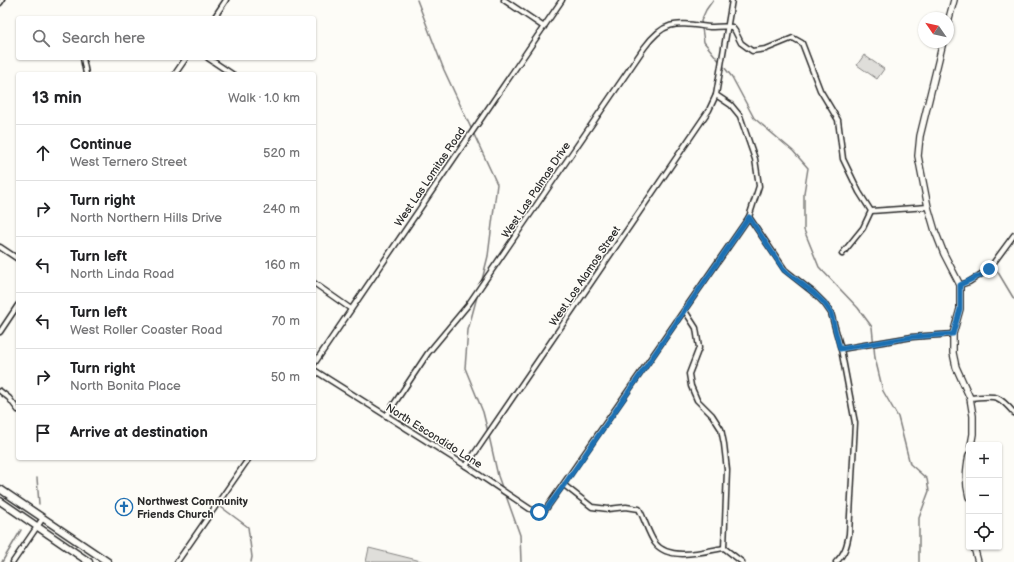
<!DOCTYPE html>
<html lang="en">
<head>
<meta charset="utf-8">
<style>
	body { margin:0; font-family:"Balsamiq Sans",sans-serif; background:#f6f6f6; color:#202124 }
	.controls { position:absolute; right:12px; bottom:12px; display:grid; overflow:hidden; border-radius:4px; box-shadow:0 1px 3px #0004 }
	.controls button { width:36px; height:36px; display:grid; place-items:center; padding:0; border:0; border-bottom:1px solid #e0e0e0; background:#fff; color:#202124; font:20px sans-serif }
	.compass { position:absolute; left:918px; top:12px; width:36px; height:36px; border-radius:50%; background:#fff; box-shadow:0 1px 3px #0004; rotate:304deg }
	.stop { position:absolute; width:12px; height:12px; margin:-9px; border:3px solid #1f6fb2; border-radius:50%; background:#fff }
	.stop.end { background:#1f6fb2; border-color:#fff; box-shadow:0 1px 4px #0008 }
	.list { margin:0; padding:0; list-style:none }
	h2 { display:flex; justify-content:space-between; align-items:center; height:52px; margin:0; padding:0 16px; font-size:17px }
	h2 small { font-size:13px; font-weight:400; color:#757577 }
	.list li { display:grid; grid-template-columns:26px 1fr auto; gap:12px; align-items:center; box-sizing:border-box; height:56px; padding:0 16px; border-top:1px solid #e0e0e0 }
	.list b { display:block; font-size:15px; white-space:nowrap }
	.list p { margin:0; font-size:13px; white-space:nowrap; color:#757577 }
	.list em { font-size:13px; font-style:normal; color:#757577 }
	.icon { flex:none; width:22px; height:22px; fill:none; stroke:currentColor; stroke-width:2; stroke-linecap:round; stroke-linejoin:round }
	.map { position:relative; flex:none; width:1014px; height:562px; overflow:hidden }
	.search { position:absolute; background:#fff; box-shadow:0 1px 3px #0004; left:16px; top:16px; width:300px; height:44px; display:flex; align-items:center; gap:10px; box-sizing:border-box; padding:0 14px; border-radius:4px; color:#757577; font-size:15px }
	.panel { position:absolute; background:#fff; box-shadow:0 1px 3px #0004; left:16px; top:72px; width:300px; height:388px; border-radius:4px }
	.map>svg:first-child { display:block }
</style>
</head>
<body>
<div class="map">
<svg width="1014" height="562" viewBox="0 0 1014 562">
	<rect width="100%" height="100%" fill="#fdfcf7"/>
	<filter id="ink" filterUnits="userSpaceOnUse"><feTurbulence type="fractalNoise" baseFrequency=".025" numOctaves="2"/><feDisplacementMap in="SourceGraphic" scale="8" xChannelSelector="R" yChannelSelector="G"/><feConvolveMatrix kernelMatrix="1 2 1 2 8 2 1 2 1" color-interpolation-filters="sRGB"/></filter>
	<g filter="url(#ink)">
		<g fill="#dfdeda" stroke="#858482">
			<path d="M864,55L884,69L877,79L857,65Z"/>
			<path d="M369,548L425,562H366Z"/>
		</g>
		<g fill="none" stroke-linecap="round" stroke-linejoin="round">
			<g stroke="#7e7d7b" stroke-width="1.5">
				<path d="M417,0L444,70L497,184L488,256L481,284"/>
				<path d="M713,0L706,10L701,21L704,42L732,77L754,118L793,151L808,168L804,193V230L819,267L858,308L872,327L875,358L883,391L898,417L910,464L927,479L929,491L919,518V562"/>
				<path d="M996,269L1014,299"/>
				<path d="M478,293L468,330L465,368L483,412L488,432"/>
				<path d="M489,436L498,476L503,490"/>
				<path d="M37,478L39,504"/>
				<path d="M505,493L520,535L521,562"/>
				<path d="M221,507L248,527L252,557L251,562"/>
				<path d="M2,562L21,530"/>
			</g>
			<defs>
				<g id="street">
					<path d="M504,0L544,27"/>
					<path d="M0,3L2,0"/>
					<path d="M214,18L226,0"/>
					<path d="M83,58L86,74"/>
					<path d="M208,58L232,74"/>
					<path d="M175,74L186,58"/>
					<path d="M871,211L928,207"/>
					<path d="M749,217L785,270L814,293L824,303L831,313L841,349L855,423L849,534C847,545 845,554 836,562"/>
					<path d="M0,247L18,259"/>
					<path d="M842,254L863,228L871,211"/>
					<path d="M314,283L351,309"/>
					<path d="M960,285L969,282L989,269L1014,235"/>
					<path d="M685,311L696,328L699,348L689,374L691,386L697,400L712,415L721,429L724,444L727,470L724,548"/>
					<path d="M0,332L18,305"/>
					<path d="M841,349L912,337L953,334"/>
					<path d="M314,364L562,0"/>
					<path d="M314,370L466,466L530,509L539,512L546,509L749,217L759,186L755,159L740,116L731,105L716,95L732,0"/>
					<path d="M0,391L9,398L18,410"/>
					<path d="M970,398C995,396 997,393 1014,413"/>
					<path d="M386,416L428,353L468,305L644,48C665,19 677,23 710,27C717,27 725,26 732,27L735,31L741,43L752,51L766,49L793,38L802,43L820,90L838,120L843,159L859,192L871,211"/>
					<path d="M466,466L709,110L716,95"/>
					<path d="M564,485L592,507L608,509L626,507L639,509C645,520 648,533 655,543C669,562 706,551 724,548L742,562"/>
					<path d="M13,562L43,518"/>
					<path d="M177,562L249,458"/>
				</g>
				<g id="secondary">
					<path d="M948,22L954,0"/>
					<path d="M943,42L920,136L918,156L928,207L935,231L944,254L960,285V309L953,334V353L956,367L970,398L973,416V434L971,445"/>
					<path d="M969,455C966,470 965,482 969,497"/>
					<path d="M974,547L978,562"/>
				</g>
				<g id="primary">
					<path d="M0,489L108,562"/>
					<path d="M0,501L89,562"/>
				</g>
			</defs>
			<use href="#street" stroke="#2b2b2b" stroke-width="7"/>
			<use href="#secondary" stroke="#2b2b2b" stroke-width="8"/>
			<use href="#primary" stroke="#2b2b2b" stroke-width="9"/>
			<use href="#street" stroke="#fdfcf7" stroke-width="4"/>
			<use href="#secondary" stroke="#fdfcf7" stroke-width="5.5"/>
			<use href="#primary" stroke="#fdfcf7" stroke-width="6"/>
		</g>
	</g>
	<g fill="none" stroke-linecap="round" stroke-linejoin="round" filter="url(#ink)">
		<path stroke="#1f6fb2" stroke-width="5" d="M539,512L546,509L564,485L749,217L784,270L814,293L824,303L831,313L840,349L912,337L953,334L960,309V285L981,275L989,269"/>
	</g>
	<defs>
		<symbol id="church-ring" viewBox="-11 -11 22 22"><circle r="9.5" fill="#fdfcf7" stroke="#1f6fb2" stroke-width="1.5"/><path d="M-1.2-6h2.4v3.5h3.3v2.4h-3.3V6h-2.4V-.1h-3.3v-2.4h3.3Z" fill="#1f6fb2"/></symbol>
	</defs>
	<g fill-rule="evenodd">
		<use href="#church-ring" x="114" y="497" width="20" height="20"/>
	</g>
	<g text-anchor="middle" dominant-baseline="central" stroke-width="3" stroke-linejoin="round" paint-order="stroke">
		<g font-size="11" fill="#2b2b2b" stroke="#fdfcf7">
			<text transform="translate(430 177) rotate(-56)">West Las Lomitas Road</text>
			<text transform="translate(536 190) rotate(-56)">West Las Palmas Drive</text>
			<text transform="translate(585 276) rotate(-56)">West Los Alamos Street</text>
			<text transform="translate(434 436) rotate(32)">North Escondido Lane</text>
		</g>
		<g font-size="11" font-weight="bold" fill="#2b2b2b" stroke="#fdfcf7" text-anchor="start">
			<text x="137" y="501">Northwest Community<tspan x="137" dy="13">Friends Church</tspan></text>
		</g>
	</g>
</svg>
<div class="controls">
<button>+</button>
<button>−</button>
<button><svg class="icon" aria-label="locate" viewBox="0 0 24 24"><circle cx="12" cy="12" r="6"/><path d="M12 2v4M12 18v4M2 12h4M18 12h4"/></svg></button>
</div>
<svg class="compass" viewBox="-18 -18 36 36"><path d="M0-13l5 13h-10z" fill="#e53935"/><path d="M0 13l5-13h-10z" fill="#757577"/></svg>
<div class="stop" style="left:539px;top:512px"></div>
<div class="stop end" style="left:989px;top:269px"></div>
<div class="search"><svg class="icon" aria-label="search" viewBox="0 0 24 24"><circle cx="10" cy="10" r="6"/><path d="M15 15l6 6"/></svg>Search here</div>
<section class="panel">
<h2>13 min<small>Walk · 1.0 km</small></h2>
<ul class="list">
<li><svg class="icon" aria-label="ahead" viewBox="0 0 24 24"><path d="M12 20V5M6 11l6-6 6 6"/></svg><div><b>Continue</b><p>West Ternero Street</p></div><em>520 m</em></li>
<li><svg class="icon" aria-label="right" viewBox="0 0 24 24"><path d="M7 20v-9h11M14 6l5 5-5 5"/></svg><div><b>Turn right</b><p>North Northern Hills Drive</p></div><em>240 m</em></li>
<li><svg class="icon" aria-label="left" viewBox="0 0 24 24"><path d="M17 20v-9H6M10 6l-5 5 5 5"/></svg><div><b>Turn left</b><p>North Linda Road</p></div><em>160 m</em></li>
<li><svg class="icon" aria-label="left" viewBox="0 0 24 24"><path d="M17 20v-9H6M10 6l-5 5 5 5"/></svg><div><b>Turn left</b><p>West Roller Coaster Road</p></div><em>70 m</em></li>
<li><svg class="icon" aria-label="right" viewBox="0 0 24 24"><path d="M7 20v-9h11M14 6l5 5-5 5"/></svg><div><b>Turn right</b><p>North Bonita Place</p></div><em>50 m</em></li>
<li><svg class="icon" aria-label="arrive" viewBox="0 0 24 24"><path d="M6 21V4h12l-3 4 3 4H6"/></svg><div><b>Arrive at destination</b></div></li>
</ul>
</section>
</div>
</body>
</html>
